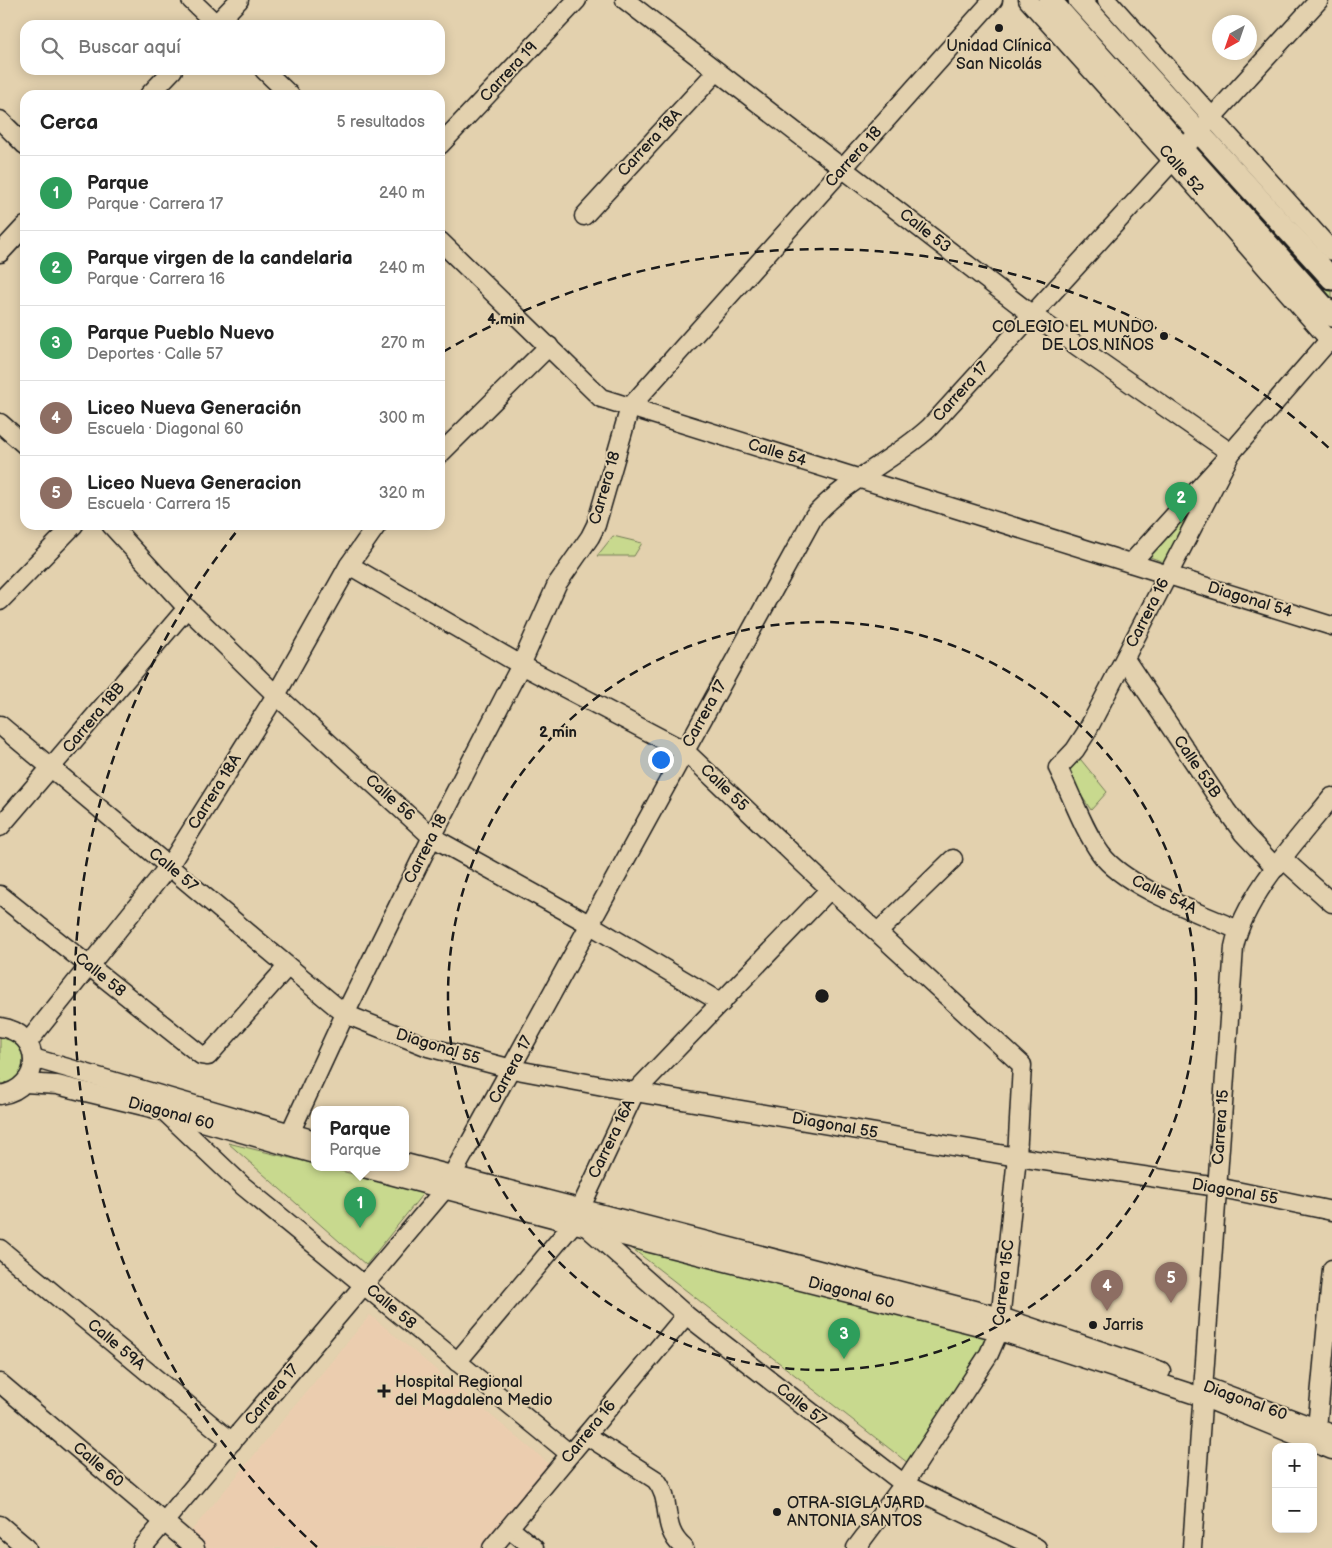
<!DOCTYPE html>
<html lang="es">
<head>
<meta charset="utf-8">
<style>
	body { margin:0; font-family:"Balsamiq Sans",sans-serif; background:#f2f2f2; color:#222 }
	.controls { position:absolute; right:15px; bottom:15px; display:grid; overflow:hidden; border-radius:10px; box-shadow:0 2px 12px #0003 }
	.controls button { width:45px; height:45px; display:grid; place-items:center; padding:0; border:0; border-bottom:1px solid #e0e0e0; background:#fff; color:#222; font:25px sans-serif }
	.compass { position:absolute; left:1212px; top:15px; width:45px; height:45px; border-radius:50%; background:#fff; box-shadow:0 2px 12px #0003; rotate:220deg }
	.you { position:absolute; left:660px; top:759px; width:18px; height:18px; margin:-12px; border:4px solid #fff; border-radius:50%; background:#1a73e8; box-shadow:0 0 0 8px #1a73e833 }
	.badge { display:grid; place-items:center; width:32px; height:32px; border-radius:50%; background:#1c1c1c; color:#fff; font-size:16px; font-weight:700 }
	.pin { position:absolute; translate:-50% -41px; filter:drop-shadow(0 1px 2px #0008) }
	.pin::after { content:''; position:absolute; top:26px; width:18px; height:15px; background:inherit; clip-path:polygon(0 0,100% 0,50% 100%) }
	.popup { position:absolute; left:311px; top:1106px; width:98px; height:65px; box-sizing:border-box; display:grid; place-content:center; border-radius:10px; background:#fff; filter:drop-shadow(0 1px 4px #0005); font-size:16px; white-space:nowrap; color:#767676 }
	.popup b { font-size:19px; color:#222 }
	.popup::after { content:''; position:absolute; left:50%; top:100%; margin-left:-10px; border:10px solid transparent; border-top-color:#fff }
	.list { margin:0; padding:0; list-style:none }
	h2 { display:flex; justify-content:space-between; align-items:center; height:65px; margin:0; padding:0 20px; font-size:21px }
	h2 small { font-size:16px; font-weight:400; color:#767676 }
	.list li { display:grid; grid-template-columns:32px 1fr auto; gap:15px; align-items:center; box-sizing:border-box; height:75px; padding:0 20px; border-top:1px solid #e0e0e0 }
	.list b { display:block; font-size:19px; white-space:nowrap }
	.list p { margin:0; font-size:16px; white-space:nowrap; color:#767676 }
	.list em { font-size:16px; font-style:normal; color:#767676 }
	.icon { flex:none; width:28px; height:28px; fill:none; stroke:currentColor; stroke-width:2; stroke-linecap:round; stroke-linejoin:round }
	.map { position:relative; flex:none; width:1332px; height:1548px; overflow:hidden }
	.search { position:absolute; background:#fff; box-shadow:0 2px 12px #0003; left:20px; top:20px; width:425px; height:55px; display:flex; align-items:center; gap:12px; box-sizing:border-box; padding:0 18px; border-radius:15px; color:#767676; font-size:19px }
	.panel { position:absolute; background:#fff; box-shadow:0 2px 12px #0003; left:20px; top:90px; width:425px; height:440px; border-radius:15px }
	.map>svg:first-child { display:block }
</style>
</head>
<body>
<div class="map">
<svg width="1332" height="1548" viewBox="0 0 1332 1548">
	<rect width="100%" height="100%" fill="#e3d1ae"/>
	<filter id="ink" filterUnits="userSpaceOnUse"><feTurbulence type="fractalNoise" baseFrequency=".02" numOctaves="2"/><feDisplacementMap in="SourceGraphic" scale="10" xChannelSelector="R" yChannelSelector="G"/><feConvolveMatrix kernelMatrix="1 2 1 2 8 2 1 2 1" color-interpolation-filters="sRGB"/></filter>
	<g filter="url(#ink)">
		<path fill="#ebcdaf" d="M370,1315L553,1467L486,1548H203L187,1536Z"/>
		<g fill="#c8d98e" stroke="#727a55">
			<path d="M1199,141L1332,284V305L1191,148Z"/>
			<path d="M1204,491L1166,563L1145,555Z"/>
			<path d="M613,536L642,543L634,556H597Z"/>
			<path d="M1077,755L1107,792L1091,810L1063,768Z"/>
			<path d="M0,1036C31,1041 31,1083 0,1084Z"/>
			<path d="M228,1143L315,1164V1167H324L425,1191L366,1265Z"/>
			<path d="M629,1246L988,1337L908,1463Z"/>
		</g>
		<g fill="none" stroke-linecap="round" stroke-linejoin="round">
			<defs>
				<g id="minor">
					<path d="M191,0L217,25"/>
					<path d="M625,0L1031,314L1231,453L1131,563"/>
					<path d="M1028,0L1172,160L1332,343"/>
					<path d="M1107,0L1332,251"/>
					<path d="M215,25L239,0"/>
					<path d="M264,70L290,95"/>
					<path d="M149,95L173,70"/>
					<path d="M0,120L25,145"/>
					<path d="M440,145L577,0"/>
					<path d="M584,216L717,71"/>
					<path d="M440,241L601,398L1332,626"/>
					<path d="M0,253L25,226"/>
					<path d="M0,423L25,445"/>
					<path d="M440,454L549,346"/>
					<path d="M111,525L187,608L276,695L432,837L589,924L722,1003"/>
					<path d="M349,565L521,665L685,751L830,889L1022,1065L1017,1157L999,1331L989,1354L904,1484L856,1548"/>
					<path d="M0,601L74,525"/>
					<path d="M1125,659L1226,810L1243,833L1276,868"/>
					<path d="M0,725L345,1014L428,1047L512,1069L635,1092L1017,1157L1217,1187L1332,1211"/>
					<path d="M0,827L187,608"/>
					<path d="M1283,859L1332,903"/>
					<path d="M0,895L201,1055L208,1056L287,967"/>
					<path d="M1238,930C1200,913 1125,887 1101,854C1083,829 1072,796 1058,768L1075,750L1086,733L1231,453L1332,337"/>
					<path d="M878,932L953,859"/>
					<path d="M0,1027C44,1033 44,1088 0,1095"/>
					<path d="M28,1042L169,866L276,695L349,565L377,525"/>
					<path d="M33,1058L315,1140"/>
					<path d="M25,1083L57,1085L164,1111L315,1154"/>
					<path d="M164,1111L243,1186L570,1454"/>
					<path d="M290,1133L345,1014L432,837L521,665L557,584L590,537L596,525L630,407L993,0"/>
					<path d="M405,1163L1001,1317L1161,1371"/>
					<path d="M360,1167L587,1227L999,1331L1202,1397L1332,1450"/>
					<path d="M589,1229L686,1315L904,1484L1037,1548"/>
					<path d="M0,1249L232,1442"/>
					<path d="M457,1362L573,1224L635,1092L830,889"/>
					<path d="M0,1383L195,1548"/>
					<path d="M1209,1388L1332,1434"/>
					<path d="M1317,1428L1332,1269"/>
					<path d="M586,1435L656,1480C674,1502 659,1527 684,1548"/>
					<path d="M0,1525L27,1548"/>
					<path d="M509,1528L534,1548"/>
					<path d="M142,1548L444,1190L814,516C846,480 893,461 929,428L1319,0"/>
					<path d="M492,1548L686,1315"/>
					<path d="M1192,1548L1234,947C1244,896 1300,837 1332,797"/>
				</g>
				<g id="major">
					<path d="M1050,0L1332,316"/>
					<path d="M1079,0L1332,279"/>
				</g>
			</defs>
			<use href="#minor" stroke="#1c1c1c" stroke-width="21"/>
			<use href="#major" stroke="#1c1c1c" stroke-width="25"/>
			<use href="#minor" stroke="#e3d1ae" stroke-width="18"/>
			<use href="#major" stroke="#e3d1ae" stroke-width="21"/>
		</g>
	</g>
	<g fill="none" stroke="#1c1c1c" stroke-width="2.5" stroke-dasharray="9 6">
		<circle cx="822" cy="996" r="374"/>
		<path d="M317 1547A747 747 0 0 1 241 526M443 352A747 747 0 0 1 1331 450"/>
	</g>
	<g fill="#1c1c1c" stroke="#e3d1ae" stroke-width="2">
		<circle cx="999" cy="28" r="5"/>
		<circle cx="1164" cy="336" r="5"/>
		<circle cx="1093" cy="1325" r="5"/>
		<path d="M381.5 1383.5h5v5h5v5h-5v5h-5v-5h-5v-5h5z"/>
		<circle cx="777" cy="1512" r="5"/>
	</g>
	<g text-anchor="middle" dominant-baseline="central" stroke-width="4" stroke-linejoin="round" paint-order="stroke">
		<g font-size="16" fill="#1c1c1c" stroke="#e3d1ae" text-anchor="start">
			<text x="999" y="46" text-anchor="middle">Unidad Clínica<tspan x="999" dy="18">San Nicolás</tspan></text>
			<text x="1154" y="327" text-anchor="end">COLEGIO EL MUNDO<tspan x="1154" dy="18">DE LOS NIÑOS</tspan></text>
			<text x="1103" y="1325">Jarris</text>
			<text x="395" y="1382">Hospital Regional<tspan x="395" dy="18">del Magdalena Medio</tspan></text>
			<text x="787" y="1503">OTRA-SIGLA JARD<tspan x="787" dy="18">ANTONIA SANTOS</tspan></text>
		</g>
		<g font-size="16" fill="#1c1c1c" stroke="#e3d1ae">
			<text transform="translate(509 72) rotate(-47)">Carrera 19</text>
			<text transform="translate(650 143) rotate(-47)">Carrera 18A</text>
			<text transform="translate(854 157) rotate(-48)">Carrera 18</text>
			<text transform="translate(1181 170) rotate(49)">Calle 52</text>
			<text transform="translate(925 231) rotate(38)">Calle 53</text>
			<text transform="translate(961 392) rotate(-48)">Carrera 17</text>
			<text transform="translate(777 453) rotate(17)">Calle 54</text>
			<text transform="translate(605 488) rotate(-74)">Carrera 18</text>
			<text transform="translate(1250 600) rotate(17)">Diagonal 54</text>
			<text transform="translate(1148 613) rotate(-63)">Carrera 16</text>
			<text transform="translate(705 714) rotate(-61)">Carrera 17</text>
			<text transform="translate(94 718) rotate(-50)">Carrera 18B</text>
			<text transform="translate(1197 767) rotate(56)">Calle 53B</text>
			<text transform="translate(724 788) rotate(44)">Calle 55</text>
			<text transform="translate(215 792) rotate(-58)">Carrera 18A</text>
			<text transform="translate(390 798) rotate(42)">Calle 56</text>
			<text transform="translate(426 849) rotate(-63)">Carrera 18</text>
			<text transform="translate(173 870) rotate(40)">Calle 57</text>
			<text transform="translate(1164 895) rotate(26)">Calle 54A</text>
			<text transform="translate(100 975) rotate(39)">Calle 58</text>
			<text transform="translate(438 1047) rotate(17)">Diagonal 55</text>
			<text transform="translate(511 1070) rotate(-62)">Carrera 17</text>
			<text transform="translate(171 1114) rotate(15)">Diagonal 60</text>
			<text transform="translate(835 1126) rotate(10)">Diagonal 55</text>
			<text transform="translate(1221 1127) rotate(-86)">Carrera 15</text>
			<text transform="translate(612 1139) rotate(-64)">Carrera 16A</text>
			<text transform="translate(1235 1192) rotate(10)">Diagonal 55</text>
			<text transform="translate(1004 1283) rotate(-83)">Carrera 15C</text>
			<text transform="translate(851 1293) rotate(14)">Diagonal 60</text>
			<text transform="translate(391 1307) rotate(40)">Calle 58</text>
			<text transform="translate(116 1345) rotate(40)">Calle 59A</text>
			<text transform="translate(272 1395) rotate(-50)">Carrera 17</text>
			<text transform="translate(1245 1401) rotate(20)">Diagonal 60</text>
			<text transform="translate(801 1405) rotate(38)">Calle 57</text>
			<text transform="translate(589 1432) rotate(-51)">Carrera 16</text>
			<text transform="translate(98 1465) rotate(40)">Calle 60</text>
		</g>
	</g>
	<circle cx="822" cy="996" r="8" fill="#1c1c1c" stroke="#e3d1ae" stroke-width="2.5"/>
	<g font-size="15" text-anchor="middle" font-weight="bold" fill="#1c1c1c" stroke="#e3d1ae" stroke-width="4" stroke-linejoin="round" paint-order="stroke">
		<text x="506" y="324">4 min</text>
		<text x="558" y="737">2 min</text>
	</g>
</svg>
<div class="controls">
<button>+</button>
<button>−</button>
</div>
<svg class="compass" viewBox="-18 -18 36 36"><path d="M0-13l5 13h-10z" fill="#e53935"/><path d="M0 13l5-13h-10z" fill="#767676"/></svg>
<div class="you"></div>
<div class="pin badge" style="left:360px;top:1228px;background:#2e9e5b">1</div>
<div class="popup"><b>Parque</b>Parque</div>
<div class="pin badge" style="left:1181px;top:523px;background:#2e9e5b">2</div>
<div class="pin badge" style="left:844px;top:1359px;background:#2e9e5b">3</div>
<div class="pin badge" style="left:1107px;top:1311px;background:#8d6e63">4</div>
<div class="pin badge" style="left:1171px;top:1303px;background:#8d6e63">5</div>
<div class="search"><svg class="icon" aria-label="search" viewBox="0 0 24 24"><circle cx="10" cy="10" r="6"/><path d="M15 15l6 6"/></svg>Buscar aquí</div>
<section class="panel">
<h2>Cerca<small>5 resultados</small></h2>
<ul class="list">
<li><span class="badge" style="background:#2e9e5b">1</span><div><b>Parque</b><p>Parque · Carrera 17</p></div><em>240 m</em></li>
<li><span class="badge" style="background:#2e9e5b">2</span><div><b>Parque virgen de la candelaria</b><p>Parque · Carrera 16</p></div><em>240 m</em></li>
<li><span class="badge" style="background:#2e9e5b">3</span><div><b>Parque Pueblo Nuevo</b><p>Deportes · Calle 57</p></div><em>270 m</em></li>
<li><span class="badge" style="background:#8d6e63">4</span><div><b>Liceo Nueva Generación</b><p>Escuela · Diagonal 60</p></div><em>300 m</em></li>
<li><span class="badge" style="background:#8d6e63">5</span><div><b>Liceo Nueva Generacion</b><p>Escuela · Carrera 15</p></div><em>320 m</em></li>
</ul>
</section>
</div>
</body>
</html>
